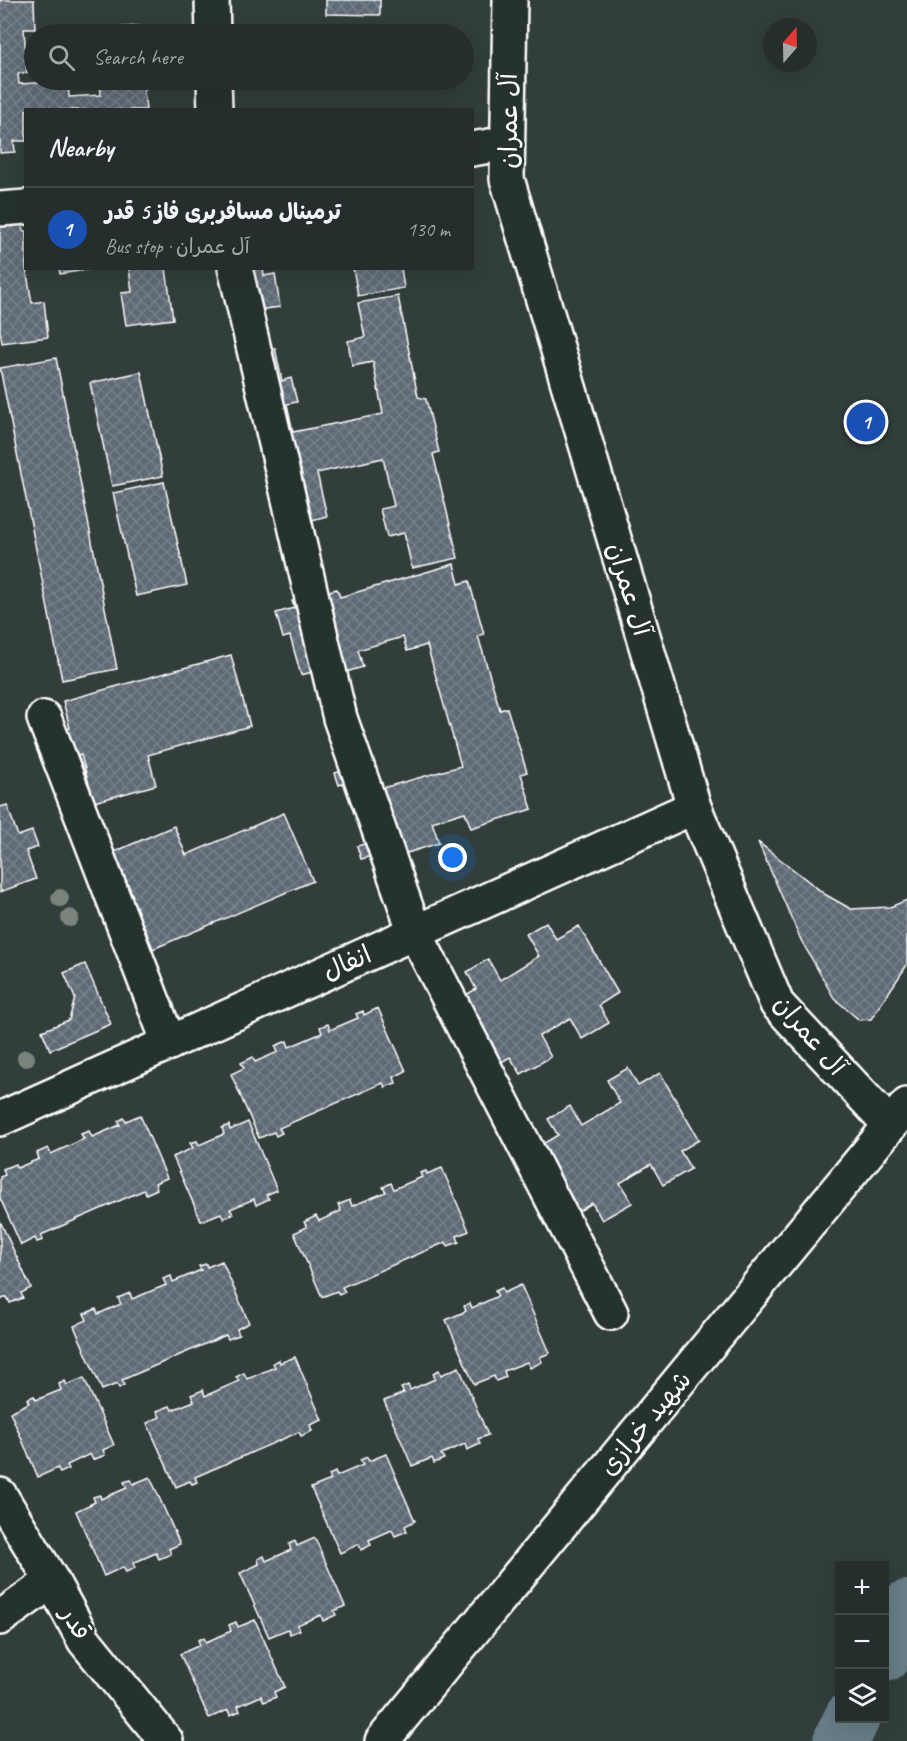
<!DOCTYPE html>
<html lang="en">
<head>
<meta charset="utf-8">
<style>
	body { margin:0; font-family:Caveat,"Playpen Sans Arabic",sans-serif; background:#2d3634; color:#f1f3f6 }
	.controls { position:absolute; right:18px; bottom:18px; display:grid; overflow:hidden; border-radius:0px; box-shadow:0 6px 24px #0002 }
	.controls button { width:54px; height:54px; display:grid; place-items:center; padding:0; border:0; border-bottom:2px solid #424a48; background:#252e2c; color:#f1f3f6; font:30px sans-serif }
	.compass { position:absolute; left:763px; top:18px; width:54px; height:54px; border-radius:50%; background:#252e2c; box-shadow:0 6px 24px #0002; rotate:20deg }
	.you { position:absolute; left:453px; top:858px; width:21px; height:21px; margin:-15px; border:4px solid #fff; border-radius:50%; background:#1a73e8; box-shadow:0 0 0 9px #1a73e833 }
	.badge { display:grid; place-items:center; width:39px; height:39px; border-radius:50%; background:#bca0f2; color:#fff; font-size:20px; font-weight:700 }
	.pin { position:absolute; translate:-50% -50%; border:3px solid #fff; box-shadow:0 2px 6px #0006 }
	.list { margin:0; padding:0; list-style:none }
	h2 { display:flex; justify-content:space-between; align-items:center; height:78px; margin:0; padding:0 24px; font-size:26px }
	h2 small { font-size:20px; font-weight:400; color:#a3a8a9 }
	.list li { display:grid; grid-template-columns:39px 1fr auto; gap:18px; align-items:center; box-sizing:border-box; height:84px; padding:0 24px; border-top:2px solid #424a48 }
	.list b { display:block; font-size:22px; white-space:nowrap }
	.list p { margin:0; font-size:20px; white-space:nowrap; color:#a3a8a9 }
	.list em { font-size:20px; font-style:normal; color:#a3a8a9 }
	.icon { flex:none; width:33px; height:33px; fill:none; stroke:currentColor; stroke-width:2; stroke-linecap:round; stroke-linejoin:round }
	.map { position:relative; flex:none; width:907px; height:1741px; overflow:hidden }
	.search { position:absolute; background:#252e2c; box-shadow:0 6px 24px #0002; left:24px; top:24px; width:450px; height:66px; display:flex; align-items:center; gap:15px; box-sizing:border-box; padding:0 21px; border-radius:33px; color:#a3a8a9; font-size:22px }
	.panel { position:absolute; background:#252e2c; box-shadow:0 6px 24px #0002; left:24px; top:108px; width:450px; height:162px; border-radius:0px }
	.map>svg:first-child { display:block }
</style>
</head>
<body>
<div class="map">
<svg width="907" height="1741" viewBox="0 0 907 1741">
	<defs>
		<pattern id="building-cross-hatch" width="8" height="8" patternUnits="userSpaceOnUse" patternTransform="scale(1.5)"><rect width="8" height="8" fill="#5e6b75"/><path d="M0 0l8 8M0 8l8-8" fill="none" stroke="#76818a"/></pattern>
	</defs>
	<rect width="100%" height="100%" fill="#313e3b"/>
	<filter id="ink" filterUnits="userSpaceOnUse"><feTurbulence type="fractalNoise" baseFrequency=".0167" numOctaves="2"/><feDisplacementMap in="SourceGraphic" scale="12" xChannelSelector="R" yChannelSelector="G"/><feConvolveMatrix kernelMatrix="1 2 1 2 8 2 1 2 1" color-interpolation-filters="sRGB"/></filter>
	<g filter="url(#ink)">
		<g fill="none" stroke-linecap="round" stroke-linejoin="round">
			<g stroke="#677d87" stroke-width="56">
				<path d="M884,1654L907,1608"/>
				<path d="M841,1741L852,1718"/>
			</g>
		</g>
		<g fill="url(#building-cross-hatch)" stroke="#fff" stroke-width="1.5">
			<path d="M0,0H34L35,29H24L27,73H18L19,84L68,81L69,97L101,95L100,80H143L146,110H26V141H14L15,152L0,153Z"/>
			<path d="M326,0H380V15L326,14Z"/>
			<path d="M140,26V34H88L87,30Z"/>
			<path d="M21,221L23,231H26V268L32,303L44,301L48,337L2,343L0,330V224Z"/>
			<path d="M59,268H99L60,274Z"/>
			<path d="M129,268H166L173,319L126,325L121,293L132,292Z"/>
			<path d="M226,268H263L264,276L275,274L280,307L233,313Z"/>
			<path d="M353,268H401L404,288L358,296Z"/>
			<path d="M398,296L418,397L426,399L439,452L433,454L458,558L412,568L404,533L387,537L380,509L394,506L383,458L317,473L327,516L312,520L320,555L291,561L244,354L275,348L282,381L291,378L297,402L287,404L293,432L383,414L373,362L352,366L348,341L365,337L358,303Z"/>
			<path d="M56,358L117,669L62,680L0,368Z"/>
			<path d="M141,372L163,476L112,486L90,383Z"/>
			<path d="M164,482L187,585L136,596L113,493Z"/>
			<path d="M454,564L459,584L469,581L484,634L478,636L500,710L507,708L527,772L521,774L532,809L471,828L465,812L432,822L439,843L388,859L386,852L361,859L357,846L365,844L345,783L339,785L335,773L362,765L379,789L461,766L427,645L407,651L403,637L358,650L363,667L319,680L316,671L301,675L290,636L283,638L276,613L294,608L292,601L337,589L340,597Z"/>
			<path d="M231,655L250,726L148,755L156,785L94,802L81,755L70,758L63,730L70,728L63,701Z"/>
			<path d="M7,805L18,836L32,831L38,847L26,851L36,879L0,892V807Z"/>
			<path d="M284,813L313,881L153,949L143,924L135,927L124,901L133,896L114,852L174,826L186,855Z"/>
			<path d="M758,842L826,895L851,909L890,907L907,900V965L871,1019L859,1020L834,998L801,940Z"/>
			<path d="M546,922L556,939L579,926L618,993L599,1005L609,1023L582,1039L570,1018L539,1036L551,1057L521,1074L510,1057L491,1068L453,1003L476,989L467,972L488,959L500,980L539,956L526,934Z"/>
			<path d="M85,964L111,1024L50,1050L42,1031L69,1020L75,998L64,973Z"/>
			<path d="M378,1008L406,1071L394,1077L396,1083L385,1087L383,1083L279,1128L282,1133L276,1136L274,1132L259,1138L231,1074L244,1068L241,1063L253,1057L255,1062L278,1052L275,1046L287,1041L289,1047L322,1033L320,1027L328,1024L330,1030L358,1018L356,1014L363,1011L364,1015Z"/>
			<path d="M628,1068L638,1086L660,1073L699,1140L680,1151L691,1169L663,1185L651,1164L620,1183L632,1203L602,1220L592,1203L573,1215L534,1149L558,1135L548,1119L570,1106L581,1126L620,1103L607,1080Z"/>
			<path d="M140,1115L167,1178L155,1183L157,1189L146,1194L144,1190L41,1235L43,1240L37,1242L35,1238L21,1245L0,1198V1177L5,1175L3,1169L15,1164L17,1168L39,1159L37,1153L48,1148L51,1154L84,1139L81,1134L89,1131L92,1137L120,1125L118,1121L124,1118L126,1121Z"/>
			<path d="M248,1122L277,1190L266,1195L269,1199L256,1205L254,1199L230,1209L233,1214L223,1218L221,1213L201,1221L173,1157L193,1148L190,1143L197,1141L199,1145L224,1134L222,1128L229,1125L230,1130Z"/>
			<path d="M442,1168L469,1231L457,1236L459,1242L448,1246L446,1242L342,1287L345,1292L339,1295L337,1291L322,1297L294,1233L307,1227L304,1222L316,1216L319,1221L341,1211L338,1205L350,1200L352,1206L386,1192L383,1187L391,1183L394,1189L422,1177L420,1173L426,1171L427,1174Z"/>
			<path d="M0,1221L31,1288L21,1293L23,1298L10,1303L7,1297L0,1300Z"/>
			<path d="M222,1261L249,1323L237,1329L239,1335L228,1339L226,1335L122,1380L124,1385L119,1388L117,1384L102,1390L74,1326L87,1320L84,1314L96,1309L98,1314L121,1304L118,1298L130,1293L132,1299L166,1285L163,1279L171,1276L173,1282L201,1270L199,1266L206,1264L207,1267Z"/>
			<path d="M521,1285L550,1353L540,1357L542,1362L530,1368L527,1362L504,1371L506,1377L496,1381L494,1376L474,1384L446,1320L466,1311L464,1306L470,1303L472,1308L498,1296L495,1291L502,1288L504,1293Z"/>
			<path d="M295,1357L322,1420L310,1425L312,1431L301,1436L299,1432L195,1477L197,1482L192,1484L190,1481L176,1487L147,1423L160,1417L157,1411L170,1406L172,1410L194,1401L191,1395L203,1390L205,1396L239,1381L236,1377L244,1373L247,1379L275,1367L273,1363L279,1360L280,1363Z"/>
			<path d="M459,1367L488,1435L478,1439L480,1444L467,1450L465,1444L441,1454L444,1459L434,1463L432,1458L412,1466L384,1401L404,1393L401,1388L408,1385L410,1390L435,1379L433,1373L439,1370L441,1375Z"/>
			<path d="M84,1378L114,1445L103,1450L105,1455L93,1460L90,1454L67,1465L69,1469L60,1473L58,1468L38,1477L10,1412L29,1403L27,1399L34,1396L36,1400L61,1390L59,1384L65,1381L67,1385Z"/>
			<path d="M386,1454L415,1521L405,1526L407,1531L395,1536L392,1530L369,1540L371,1545L361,1550L359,1544L340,1553L311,1488L331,1480L329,1475L335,1472L337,1476L363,1465L360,1460L367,1457L369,1461Z"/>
			<path d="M150,1477L180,1544L169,1549L171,1554L159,1559L156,1553L133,1563L135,1568L126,1572L123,1567L104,1576L76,1511L95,1502L93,1497L100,1495L101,1499L127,1488L124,1482L131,1480L133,1484Z"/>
			<path d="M315,1538L345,1606L334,1611L336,1615L323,1621L321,1615L297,1625L300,1630L290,1634L288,1629L269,1637L240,1573L259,1564L258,1559L264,1556L266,1561L291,1550L289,1544L295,1541L297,1546Z"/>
			<path d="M255,1620L285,1687L274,1692L276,1697L264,1702L261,1696L238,1706L240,1711L230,1715L228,1710L209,1718L180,1654L200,1645L198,1640L204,1638L206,1642L231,1631L229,1625L236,1622L238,1627Z"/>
		</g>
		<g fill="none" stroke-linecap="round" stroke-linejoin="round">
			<defs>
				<g id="minor">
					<path d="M212,0L213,34"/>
					<path d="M510,0L507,179L694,807L777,1004L890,1125"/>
					<path d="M214,80L215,110"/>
					<path d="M472,149L507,143"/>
					<path d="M0,209L26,207"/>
					<path d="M235,268L340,718L415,933L611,1313"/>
					<path d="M44,718L169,1043"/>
					<path d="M0,1119L694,807"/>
					<path d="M0,1495L52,1581L84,1640L166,1741"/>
					<path d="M0,1618L52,1581"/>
					<path d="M382,1741L907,1105"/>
				</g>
			</defs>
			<use href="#minor" stroke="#fff" stroke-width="38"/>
			<use href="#minor" stroke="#26332d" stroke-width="33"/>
		</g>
		<g fill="#79857c">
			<circle cx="60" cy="898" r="9"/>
			<circle cx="70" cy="918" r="9"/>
			<circle cx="26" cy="1058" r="9"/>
		</g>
	</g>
	<g text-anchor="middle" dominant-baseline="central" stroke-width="4.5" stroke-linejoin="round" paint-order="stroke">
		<g font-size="26" fill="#fff" stroke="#26332d">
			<text transform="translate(508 121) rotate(-90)">آل عمران</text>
			<text transform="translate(629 589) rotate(73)">آل عمران</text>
			<text transform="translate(347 963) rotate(-24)">انفال</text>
			<text transform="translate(810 1035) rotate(50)">آل عمران</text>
			<text transform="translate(645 1423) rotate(-50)">شهید خرازی</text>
			<text transform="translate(76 1623) rotate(60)">قدر</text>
		</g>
	</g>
</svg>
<div class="controls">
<button>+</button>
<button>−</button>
<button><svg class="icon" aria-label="layers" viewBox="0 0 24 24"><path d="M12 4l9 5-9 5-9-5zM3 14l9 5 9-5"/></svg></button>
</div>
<svg class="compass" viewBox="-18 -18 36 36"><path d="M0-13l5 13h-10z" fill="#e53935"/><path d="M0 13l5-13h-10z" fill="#a3a8a9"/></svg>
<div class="you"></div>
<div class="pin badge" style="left:866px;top:422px;background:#1a4fb4">1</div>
<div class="search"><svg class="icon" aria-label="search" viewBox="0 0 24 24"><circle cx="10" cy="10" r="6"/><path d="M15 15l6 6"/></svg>Search here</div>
<section class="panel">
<h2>Nearby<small></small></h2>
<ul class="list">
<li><span class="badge" style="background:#1a4fb4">1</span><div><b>ترمینال مسافربری فاز 5 قدر</b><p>Bus stop · آل عمران</p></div><em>130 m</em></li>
</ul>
</section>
</div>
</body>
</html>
